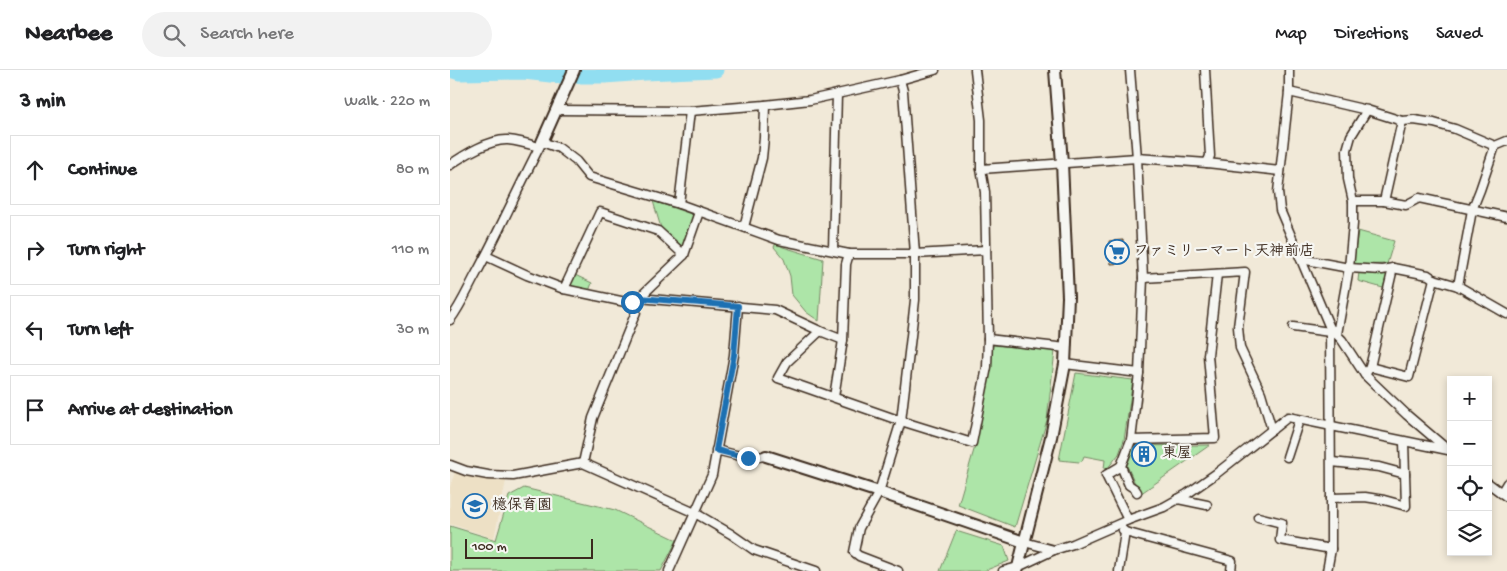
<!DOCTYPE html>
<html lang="en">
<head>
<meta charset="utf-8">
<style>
	body { margin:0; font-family:"Gochi Hand","Klee One",sans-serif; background:#f2f2f2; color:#202124 }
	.controls { position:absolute; right:15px; bottom:15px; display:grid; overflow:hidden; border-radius:0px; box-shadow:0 2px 8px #0003 }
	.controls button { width:45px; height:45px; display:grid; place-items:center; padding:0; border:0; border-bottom:1px solid #e0e0e0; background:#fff; color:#202124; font:25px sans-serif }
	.scale { position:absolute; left:15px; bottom:12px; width:128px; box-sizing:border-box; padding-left:5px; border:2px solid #3b2a1e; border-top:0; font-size:14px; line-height:18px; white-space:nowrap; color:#3b2a1e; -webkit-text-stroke:4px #f6f6f2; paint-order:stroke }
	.stop { position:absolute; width:15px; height:15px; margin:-11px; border:4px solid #1f6fb2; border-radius:50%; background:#fff }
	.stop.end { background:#1f6fb2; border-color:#fff; box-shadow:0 1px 5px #0008 }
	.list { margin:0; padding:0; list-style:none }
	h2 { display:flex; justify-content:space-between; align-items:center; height:65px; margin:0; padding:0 20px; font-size:21px }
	h2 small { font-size:16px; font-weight:400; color:#757577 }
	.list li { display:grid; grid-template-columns:32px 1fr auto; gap:15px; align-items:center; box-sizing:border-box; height:70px; margin:0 10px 10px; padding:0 10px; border:1px solid #e0e0e0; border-radius:0px }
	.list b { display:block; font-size:19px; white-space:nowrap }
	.list em { font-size:16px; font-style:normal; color:#757577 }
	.icon { flex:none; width:28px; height:28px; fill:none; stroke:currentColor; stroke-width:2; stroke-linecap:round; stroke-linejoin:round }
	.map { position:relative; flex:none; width:1057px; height:501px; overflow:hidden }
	header { display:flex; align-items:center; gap:30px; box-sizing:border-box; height:70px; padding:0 25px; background:#fff; border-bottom:1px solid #e0e0e0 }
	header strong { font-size:24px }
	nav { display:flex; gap:28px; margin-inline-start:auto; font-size:18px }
	.search { width:350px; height:45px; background:#f2f2f2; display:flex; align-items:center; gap:12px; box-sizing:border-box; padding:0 18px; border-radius:28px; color:#757577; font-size:19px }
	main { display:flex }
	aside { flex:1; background:#fff }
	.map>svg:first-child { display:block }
</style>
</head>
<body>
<header>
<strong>Nearbee</strong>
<div class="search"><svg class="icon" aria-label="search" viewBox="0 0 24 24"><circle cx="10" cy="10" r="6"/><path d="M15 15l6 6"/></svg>Search here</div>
<nav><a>Map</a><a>Directions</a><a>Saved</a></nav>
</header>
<main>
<aside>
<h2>3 min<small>Walk · 220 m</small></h2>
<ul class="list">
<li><svg class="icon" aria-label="ahead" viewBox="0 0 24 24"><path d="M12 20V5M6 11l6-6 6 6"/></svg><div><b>Continue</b></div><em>80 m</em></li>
<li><svg class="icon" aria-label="right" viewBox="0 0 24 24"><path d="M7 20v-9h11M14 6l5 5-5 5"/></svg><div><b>Turn right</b></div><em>110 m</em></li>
<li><svg class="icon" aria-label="left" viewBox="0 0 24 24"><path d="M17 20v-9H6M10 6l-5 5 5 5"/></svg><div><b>Turn left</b></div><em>30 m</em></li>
<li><svg class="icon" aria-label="arrive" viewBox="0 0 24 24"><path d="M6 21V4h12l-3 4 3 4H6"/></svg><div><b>Arrive at destination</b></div></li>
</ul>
</aside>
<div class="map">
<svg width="1057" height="501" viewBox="0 0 1057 501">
	<rect width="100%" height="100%" fill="#f1e9d8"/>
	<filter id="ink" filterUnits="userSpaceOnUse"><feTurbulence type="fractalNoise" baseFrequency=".02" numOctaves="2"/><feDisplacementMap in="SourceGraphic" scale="10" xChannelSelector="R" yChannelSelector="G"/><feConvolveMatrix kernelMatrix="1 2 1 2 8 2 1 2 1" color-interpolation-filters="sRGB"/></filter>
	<g filter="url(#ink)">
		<path fill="#ede0c5" d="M5,402L30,409L56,411L44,468L0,454V417Z"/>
		<g fill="#ade5a8" stroke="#748863">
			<path d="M203,131L244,145L232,176L211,158Z"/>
			<path d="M908,161L944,171L937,194L903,195Z"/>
			<path d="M326,173L333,177L373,189L369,251L356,242L342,225L340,206L334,189L324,177Z"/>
			<path d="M909,202H938L933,218L908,211Z"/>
			<path d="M125,205L142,213L139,221L120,216Z"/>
			<path d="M543,275L605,281L597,350L565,457L508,435L526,373Z"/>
			<path d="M626,303L683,310L674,370L669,384L657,399H654L655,390L634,386L632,391L629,392L609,390Z"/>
			<path d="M760,375L690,424L677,396L684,376Z"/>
			<path d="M74,418L165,440L227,470L211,501H0V456L46,470L59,426Z"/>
			<path d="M506,461L554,476L559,491L534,501H490Z"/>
		</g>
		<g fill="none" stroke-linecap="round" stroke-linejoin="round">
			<path stroke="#6f969d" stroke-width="2.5" d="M74,2V0"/>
			<path stroke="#91def1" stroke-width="15" d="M0,0L9,3L74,2L109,6H155L195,3L266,0"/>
		</g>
		<path fill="#e5ca9a" stroke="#3b2a1e" d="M673,170L674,193L661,194L659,171Z"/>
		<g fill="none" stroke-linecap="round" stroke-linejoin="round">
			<defs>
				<g id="street">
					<path d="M839,0V22L828,122L830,140L880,258L892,270L915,305L957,345L997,379"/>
					<path d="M839,22L917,40L952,51L964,50L984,53L1005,59L1045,76L1057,71"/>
					<path d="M106,40L240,41L315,35L360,30L450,10L485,0"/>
					<path d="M757,93L830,101"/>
					<path d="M0,95C14,85 40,69 58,70C69,71 79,74 89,77"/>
					<path d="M531,99L687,88L757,93L760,86L755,0"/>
					<path d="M903,131H934L952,51"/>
					<path d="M934,131L956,135L969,128L1057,147"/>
					<path d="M229,134L240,41"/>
					<path d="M294,157L312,88L314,68L315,35"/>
					<path d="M383,180L387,24"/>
					<path d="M36,186L77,205L114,219L180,233L189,228L234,185L249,142"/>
					<path d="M851,189L899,198L932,200L943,198L978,205L984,209L1008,216L1057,244"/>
					<path d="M693,208L795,202L788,257L790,278L811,323L822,360"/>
					<path d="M1008,216L1022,140L1030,120L1045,76"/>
					<path d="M114,219L150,142L208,161L234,185"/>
					<path d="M189,228L325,240L370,261L337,292L328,308L451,351L522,373L537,297L538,269L535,122L531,99V50L525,0"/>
					<path d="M0,250C10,237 17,221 25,206C49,162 69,116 92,72L109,78L126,91L139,107L229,134L329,170L399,184H465L536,180"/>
					<path d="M843,257L880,262"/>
					<path d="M370,261L393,270"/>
					<path d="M887,264L899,198L903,154V131L898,109L897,80L901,66L917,40"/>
					<path d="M538,269L616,278"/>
					<path d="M615,294L689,303"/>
					<path d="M920,297L943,198"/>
					<path d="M915,305L920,297L959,307L984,209"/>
					<path d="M384,327L393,270L396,194L399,184"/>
					<path d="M681,370L765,368L758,285L767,204"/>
					<path d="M266,380L298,388L316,386"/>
					<path d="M837,387L849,350"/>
					<path d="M882,392L929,397L955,404"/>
					<path d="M133,393L143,348L186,242L183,232"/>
					<path d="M0,395L16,401L38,405L63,406L133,393L245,443L281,464L304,480L366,501"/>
					<path d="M671,396L679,415L685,419L687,422"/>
					<path d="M1038,413L1057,427"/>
					<path d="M1051,423L1057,413"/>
					<path d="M881,428L915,427L934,430L956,436L954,372"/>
					<path d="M728,429L757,435"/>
					<path d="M808,447L832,453L830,470L881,479"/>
					<path d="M678,450L656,405L671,396L681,370L689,303L693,208L687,88L680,0"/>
					<path d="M675,462L782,491L781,501"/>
					<path d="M574,472L604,480"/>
					<path d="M219,501L262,405L284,285L288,236"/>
					<path d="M448,501L409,486L404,482L409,458L429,422L451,351L461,266L465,230V184L453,21L450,10"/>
					<path d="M553,501L568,497L604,480L623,474L678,450L714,437L737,424L767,403L838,347L998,380"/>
					<path d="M669,501L675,462L673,460"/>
					<path d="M877,501L881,479V428L880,258"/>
				</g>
				<g id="secondary">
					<path d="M92,72L124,0"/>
					<path d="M316,386L429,422L574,472"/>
					<path d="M567,501L601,367L615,294L618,227L612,93L605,0"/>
				</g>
			</defs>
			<use href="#street" stroke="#3b2a1e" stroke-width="11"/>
			<use href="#secondary" stroke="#3b2a1e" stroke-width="14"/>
			<use href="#street" stroke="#f6f6f2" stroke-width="8"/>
			<use href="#secondary" stroke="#f6f6f2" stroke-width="10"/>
		</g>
	</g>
	<g fill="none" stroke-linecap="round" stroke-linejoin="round" filter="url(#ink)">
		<path stroke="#1f6fb2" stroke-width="6" d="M182,232L189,228L288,236L284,285L266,380L298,388"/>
	</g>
	<defs>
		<symbol id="supermarket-ring" viewBox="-11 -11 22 22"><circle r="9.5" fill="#f6f6f2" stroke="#1f6fb2" stroke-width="1.5"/><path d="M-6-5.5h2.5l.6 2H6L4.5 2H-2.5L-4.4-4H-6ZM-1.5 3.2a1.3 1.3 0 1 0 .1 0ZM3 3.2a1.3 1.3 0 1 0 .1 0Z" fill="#1f6fb2"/></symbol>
		<symbol id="building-ring" viewBox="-11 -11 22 22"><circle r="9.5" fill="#f6f6f2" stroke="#1f6fb2" stroke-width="1.5"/><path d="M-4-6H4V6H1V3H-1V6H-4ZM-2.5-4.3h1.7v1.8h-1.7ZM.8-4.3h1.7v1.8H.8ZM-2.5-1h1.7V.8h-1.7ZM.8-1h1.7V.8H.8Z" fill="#1f6fb2"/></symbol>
		<symbol id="school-ring" viewBox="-11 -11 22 22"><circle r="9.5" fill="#f6f6f2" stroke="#1f6fb2" stroke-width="1.5"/><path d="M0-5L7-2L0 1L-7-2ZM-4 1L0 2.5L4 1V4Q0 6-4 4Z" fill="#1f6fb2"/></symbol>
	</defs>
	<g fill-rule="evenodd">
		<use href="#supermarket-ring" x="653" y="168" width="28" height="28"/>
		<use href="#building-ring" x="680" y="370" width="28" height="28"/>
		<use href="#school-ring" x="11" y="422" width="28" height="28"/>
	</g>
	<g text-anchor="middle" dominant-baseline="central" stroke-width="4.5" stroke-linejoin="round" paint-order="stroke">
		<g font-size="15" font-weight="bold" fill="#3b2a1e" stroke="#f6f6f2" text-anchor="start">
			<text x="684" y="182">ファミリーマート天神前店</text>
			<text x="712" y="384">東屋</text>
			<text x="42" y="436">檍保育園</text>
		</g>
	</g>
</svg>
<div class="controls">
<button>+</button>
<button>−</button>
<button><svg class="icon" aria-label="locate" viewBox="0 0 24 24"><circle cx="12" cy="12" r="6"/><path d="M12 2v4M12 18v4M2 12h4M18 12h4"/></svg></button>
<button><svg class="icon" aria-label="layers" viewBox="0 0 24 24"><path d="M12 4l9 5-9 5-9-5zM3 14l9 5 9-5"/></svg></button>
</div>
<div class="scale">100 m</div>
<div class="stop" style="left:182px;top:232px"></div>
<div class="stop end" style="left:298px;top:388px"></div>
</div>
</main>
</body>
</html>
